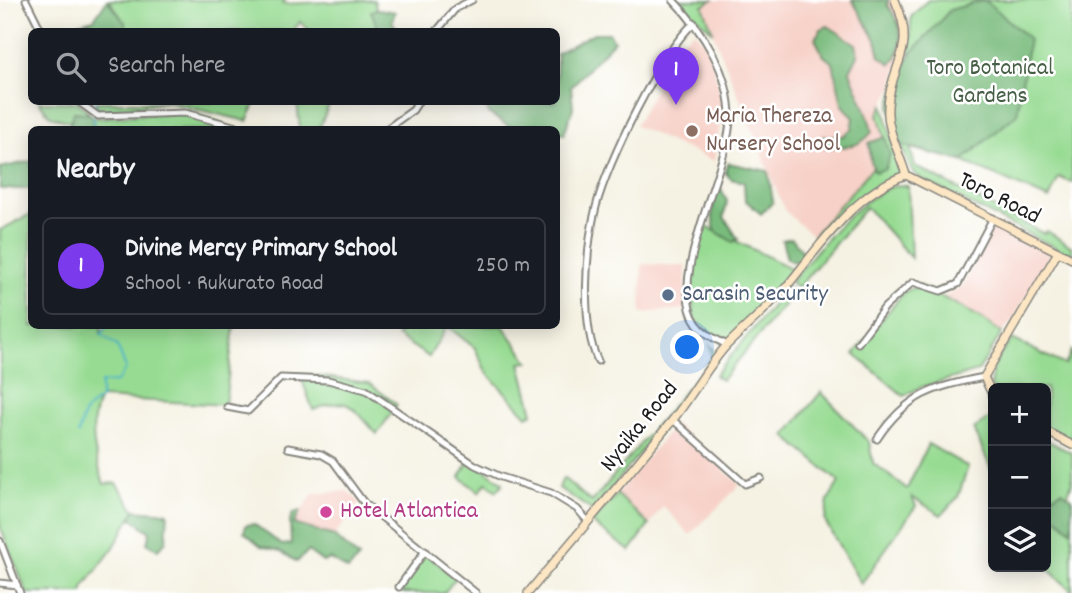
<!DOCTYPE html>
<html lang="en">
<head>
<meta charset="utf-8">
<style>
	body { margin:0; font-family:Dekko,sans-serif; background:#242831; color:#f1f3f6 }
	.controls { position:absolute; right:21px; bottom:21px; display:grid; overflow:hidden; border-radius:10px; box-shadow:0 4px 18px #0003 }
	.controls button { width:63px; height:63px; display:grid; place-items:center; padding:0; border:0; border-bottom:2px solid #363941; background:#171b24; color:#f1f3f6; font:35px sans-serif }
	.you { position:absolute; left:688px; top:348px; width:24px; height:24px; margin:-18px; border:5px solid #fff; border-radius:50%; background:#1a73e8; box-shadow:0 0 0 10px #1a73e833 }
	.badge { display:grid; place-items:center; width:46px; height:46px; border-radius:50%; background:#7c3aed; color:#fff; font-size:23px; font-weight:700 }
	.pin { position:absolute; translate:-50% -58px; filter:drop-shadow(0 2px 4px #0008) }
	.pin::after { content:''; position:absolute; top:37px; width:24px; height:21px; background:inherit; clip-path:polygon(0 0,100% 0,50% 100%) }
	.list { margin:0; padding:0; list-style:none }
	h2 { display:flex; justify-content:space-between; align-items:center; height:91px; margin:0; padding:0 28px; font-size:30px }
	h2 small { font-size:23px; font-weight:400; color:#9ea1a6 }
	.list li { display:grid; grid-template-columns:46px 1fr auto; gap:21px; align-items:center; box-sizing:border-box; height:98px; margin:0 14px 14px; padding:0 14px; border:2px solid #363941; border-radius:10px }
	.list b { display:block; font-size:26px; white-space:nowrap }
	.list p { margin:0; font-size:23px; white-space:nowrap; color:#9ea1a6 }
	.list em { font-size:23px; font-style:normal; color:#9ea1a6 }
	.icon { flex:none; width:38px; height:38px; fill:none; stroke:currentColor; stroke-width:2; stroke-linecap:round; stroke-linejoin:round }
	.map { position:relative; flex:none; width:1072px; height:593px; overflow:hidden }
	.search { position:absolute; background:#171b24; box-shadow:0 4px 18px #0003; left:28px; top:28px; width:532px; height:77px; display:flex; align-items:center; gap:18px; box-sizing:border-box; padding:0 24px; border-radius:10px; color:#9ea1a6; font-size:26px }
	.panel { position:absolute; background:#171b24; box-shadow:0 4px 18px #0003; left:28px; top:126px; width:532px; height:203px; border-radius:10px }
	.map>svg:first-child { display:block }
</style>
</head>
<body>
<div class="map">
<svg width="1072" height="593" viewBox="0 0 1072 593">
	<rect width="100%" height="100%" fill="#fff"/>
	<filter id="ink" filterUnits="userSpaceOnUse"><feTurbulence type="fractalNoise" baseFrequency=".0143" numOctaves="2"/><feDisplacementMap in="SourceGraphic" scale="14" xChannelSelector="R" yChannelSelector="G"/><feConvolveMatrix kernelMatrix="1 2 1 2 8 2 1 2 1" color-interpolation-filters="sRGB"/></filter>
	<filter id="wash" filterUnits="userSpaceOnUse"><feTurbulence type="fractalNoise" baseFrequency=".00686" numOctaves="4" result="noise"/><feDisplacementMap in="SourceGraphic" scale="28" xChannelSelector="R" yChannelSelector="G"/><feGaussianBlur stdDeviation="1.57" result="paint"/><feColorMatrix in="noise" values="0 0 0 0 0 0 0 0 0 0 0 0 0 0 0 0 0 1.4 0 .05"/><feComposite in="paint" operator="in"/></filter>
	<g filter="url(#wash)">
		<rect width="100%" height="100%" fill="#f5f2e3"/>
		<g fill="#f7d1c8">
			<path d="M712,0H895L905,39L893,87L878,114L888,150L813,236L785,211L702,6Z"/>
			<path d="M694,31L707,46L724,105L714,161L635,126L679,44Z"/>
			<path d="M995,223L1051,252L1012,321L1002,333L944,297L963,286Z"/>
			<path d="M642,264L686,266L685,309L641,313Z"/>
			<path d="M675,424L740,485L690,535L663,506L649,525L617,494Z"/>
			<path d="M347,491L360,502L334,536L293,524L313,494Z"/>
		</g>
		<g fill="#97db93" stroke="#5a7c58" stroke-width="2">
			<path d="M109,0H285L283,4L374,0L382,31H310L300,22L293,31H123L126,24Z"/>
			<path d="M678,0H712L703,6L713,32Z"/>
			<path d="M928,0H1072V183L1059,177L1049,199L962,161L910,148L915,166L1044,234L1047,231L1072,247V256L923,180L912,171L895,133L896,85L910,55L911,17Z"/>
			<path d="M39,102H78L90,114L74,112L70,122L50,116Z"/>
			<path d="M96,102H256L247,121L167,102L105,112L97,109Z"/>
			<path d="M297,102H330L319,129H300Z"/>
			<path d="M883,105L901,173C863,189 844,211 816,241L813,236L888,150L878,114Z"/>
			<path d="M189,111L237,130H93L94,118Z"/>
			<path d="M896,185L908,186L911,258L866,207L797,289L791,282C819,248 853,201 896,185Z"/>
			<path d="M31,214L32,326H101V333L107,326H234L225,405L100,398C87,426 95,457 104,484L116,483L135,510L114,547L83,588V593H27L0,526V230Z"/>
			<path d="M703,225L793,269L726,347L694,319L691,277Z"/>
			<path d="M919,285L978,316L1002,333L978,371L919,388L904,396L854,354L904,292Z"/>
			<path d="M788,287L793,294L722,380L715,375Z"/>
			<path d="M403,326H503L529,362L520,363L533,413L527,416L486,372L475,348L447,326L429,357L397,336Z"/>
			<path d="M1012,339L1065,365L1072,350V443L1046,429V388L992,389C987,369 1001,355 1012,339Z"/>
			<path d="M710,345L719,355L593,511L559,488L563,478L592,502L712,358Z"/>
			<path d="M300,374L369,383L397,405L377,434C351,407 352,394 313,410Z"/>
			<path d="M821,392L869,442L873,463L907,489L928,444L968,467L958,497L941,515L912,497L916,506L861,584L825,521L828,500L839,482L785,436Z"/>
			<path d="M993,416V474L974,429Z"/>
			<path d="M1046,440L1072,453V482L1062,511L1072,518V591L1046,567Z"/>
			<path d="M444,441L503,483L497,491L486,483L479,492L460,477L468,463Z"/>
			<path d="M617,494L649,525L630,551L592,523Z"/>
			<path d="M426,554L456,578L444,593H403L402,587Z"/>
		</g>
		<g fill="#79bb7d" stroke="#4a6c4c" stroke-width="2">
			<path d="M107,0L126,24L123,31H79V23L94,19Z"/>
			<path d="M852,0H889L887,5C902,22 907,47 891,64L880,56L876,40Z"/>
			<path d="M985,0L1029,39L1017,114L962,161L901,145L890,107L896,85L910,55L950,10Z"/>
			<path d="M379,9L395,12L392,21L398,31H379L371,11Z"/>
			<path d="M828,26L856,44L858,55L850,71C857,92 868,109 872,132C859,149 844,147 824,147L823,136H843L852,129L854,118L842,104L833,63L824,56L815,39L821,29Z"/>
			<path d="M594,33H609L614,41L571,87L573,108L564,134C541,122 537,122 513,129L488,113L487,102H556L557,53Z"/>
			<path d="M74,112L90,114L94,118L93,129H68Z"/>
			<path d="M885,137L890,155L885,169L875,172L871,162L869,143Z"/>
			<path d="M31,161V189H0V168Z"/>
			<path d="M728,163L768,171L773,202L761,214L745,200L744,182L731,179L725,172Z"/>
			<path d="M716,190H721L727,201L724,217L738,239L733,242L715,231L712,214Z"/>
			<path d="M792,238L802,251L801,260L793,262L787,259L782,240Z"/>
			<path d="M1062,491L1072,498V531L1049,511L1048,498Z"/>
			<path d="M135,510L168,513L166,541L158,550L147,543L150,532L131,518Z"/>
			<path d="M300,511L294,524L334,536L359,558L348,570L330,559L323,562L308,551L297,562L280,551L261,546L244,532L246,525L254,524L282,545L291,544L290,520L293,513Z"/>
		</g>
		<g fill="none" stroke-linecap="round" stroke-linejoin="round">
			<g stroke="#4ab4c8" stroke-width="2">
				<path d="M94,111L95,102"/>
				<path d="M93,130L94,117"/>
				<path d="M78,434L85,411L101,398V383L117,382L126,368L117,346L101,334L107,326"/>
			</g>
		</g>
	</g>
	<g filter="url(#ink)">
		<g fill="none" stroke-linecap="round" stroke-linejoin="round">
			<defs>
				<g id="street">
					<path d="M26,0L42,32"/>
					<path d="M673,0C703,31 730,73 730,118C730,168 664,280 697,324C704,334 716,339 727,345"/>
					<path d="M436,32L456,8L472,0"/>
					<path d="M79,102L98,116L185,113L248,130"/>
					<path d="M385,130L413,110L418,102"/>
					<path d="M858,343L885,307L913,282L941,291L958,284L993,218"/>
					<path d="M598,361C580,324 586,246 596,207C607,163 661,52 694,23"/>
					<path d="M227,407L248,411L281,378L328,380L366,390L475,465L501,477L551,493L577,509L588,521"/>
					<path d="M673,420L745,484L761,478"/>
					<path d="M877,439C907,394 933,387 984,377"/>
					<path d="M288,448L321,454L333,461L364,503L476,593"/>
					<path d="M0,541L20,593"/>
					<path d="M0,583L17,585"/>
					<path d="M399,587L425,551"/>
				</g>
				<g id="secondary">
					<path d="M895,0C918,52 891,61 888,106C886,129 900,154 906,175"/>
					<path d="M906,175L1072,259"/>
					<path d="M993,396L984,377L1058,252"/>
					<path d="M1046,431L1072,445"/>
					<path d="M528,593C576,536 624,480 671,422C691,398 706,368 727,345C747,325 769,307 787,286C820,246 855,192 906,175"/>
				</g>
			</defs>
			<use href="#street" stroke="#888780" stroke-width="9"/>
			<use href="#secondary" stroke="#888780" stroke-width="10"/>
			<use href="#street" stroke="#fff" stroke-width="5"/>
			<use href="#secondary" stroke="#fce6c4" stroke-width="7"/>
		</g>
	</g>
	<circle fill="#8d6e63" stroke="#fff" stroke-width="2.5" cx="692" cy="131" r="7"/>
	<circle fill="#5c6f8a" stroke="#fff" stroke-width="2.5" cx="668" cy="295" r="7"/>
	<circle fill="#d1479c" stroke="#fff" stroke-width="2.5" cx="326" cy="512" r="7"/>
	<g text-anchor="middle" dominant-baseline="central" stroke-width="5" stroke-linejoin="round" paint-order="stroke">
		<g font-size="24" fill="#475f46" stroke="#fff">
			<text x="990" y="69">Toro Botanical<tspan x="990" dy="28">Gardens</tspan></text>
		</g>
		<g font-size="24" fill="#785e54" stroke="#fff" text-anchor="start">
			<text x="706" y="117">Maria Thereza<tspan x="706" dy="28">Nursery School</tspan></text>
		</g>
		<g font-size="24" fill="#1c1c1c" stroke="#fff">
			<text transform="translate(999 199) rotate(27)">Toro Road</text>
			<text transform="translate(640 427) rotate(-51)">Nyaika Road</text>
		</g>
		<g font-size="24" fill="#4e5e75" stroke="#fff" text-anchor="start">
			<text x="682" y="295">Sarasin Security</text>
		</g>
		<g font-size="24" fill="#b23c85" stroke="#fff" text-anchor="start">
			<text x="340" y="512">Hotel Atlantica</text>
		</g>
	</g>
</svg>
<div class="controls">
<button>+</button>
<button>−</button>
<button><svg class="icon" aria-label="layers" viewBox="0 0 24 24"><path d="M12 4l9 5-9 5-9-5zM3 14l9 5 9-5"/></svg></button>
</div>
<div class="you"></div>
<div class="pin badge" style="left:676px;top:105px">1</div>
<div class="search"><svg class="icon" aria-label="search" viewBox="0 0 24 24"><circle cx="10" cy="10" r="6"/><path d="M15 15l6 6"/></svg>Search here</div>
<section class="panel">
<h2>Nearby<small></small></h2>
<ul class="list">
<li><span class="badge">1</span><div><b>Divine Mercy Primary School</b><p>School · Rukurato Road</p></div><em>250 m</em></li>
</ul>
</section>
</div>
</body>
</html>
